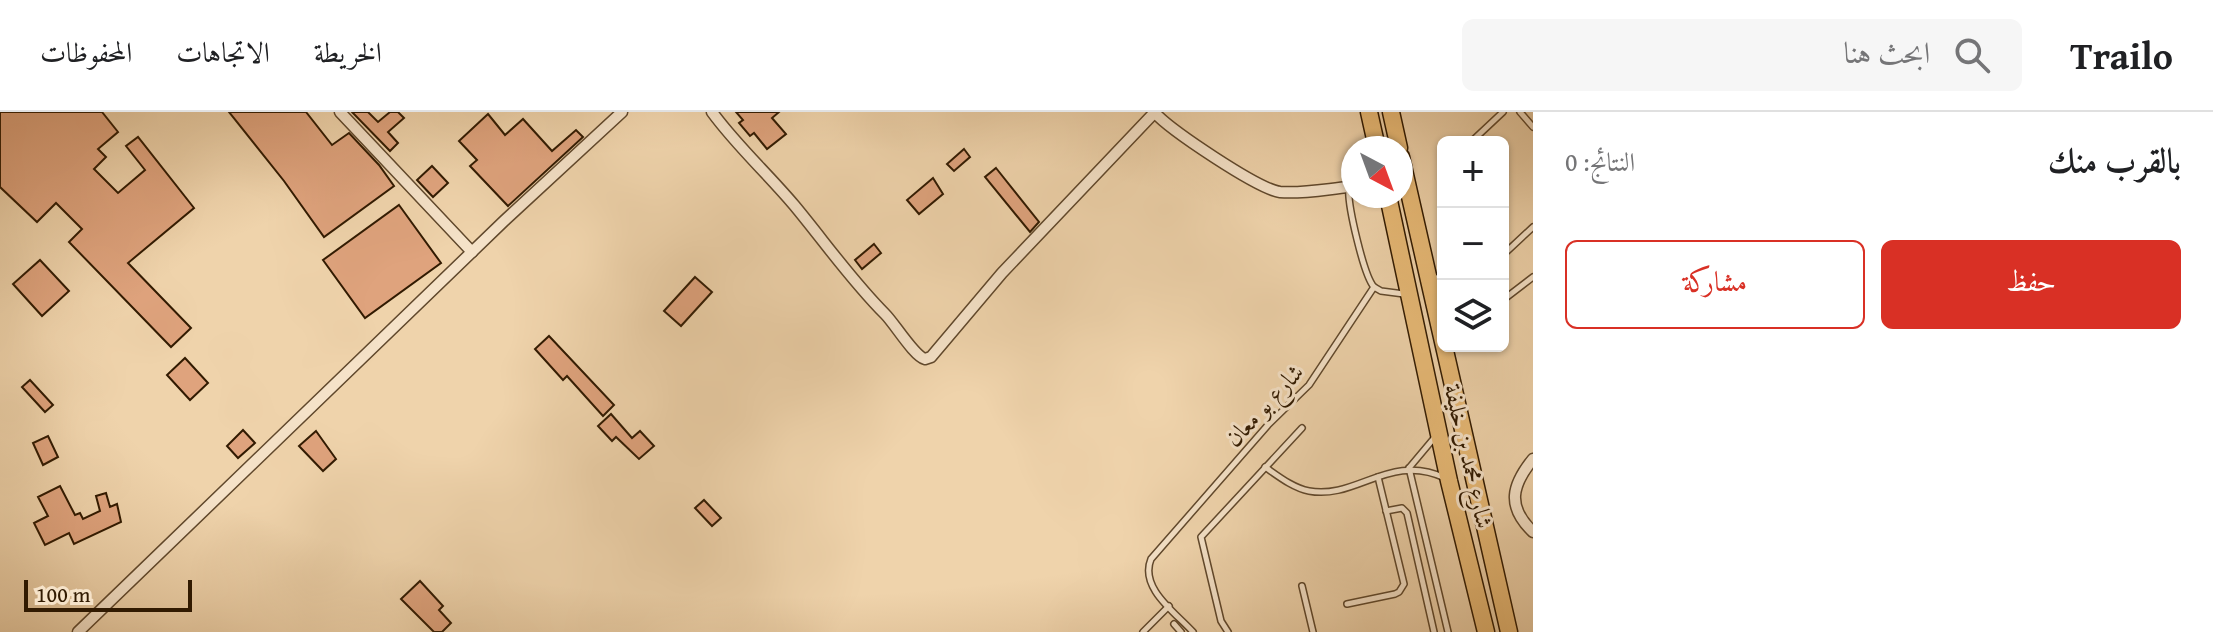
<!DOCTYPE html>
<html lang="ar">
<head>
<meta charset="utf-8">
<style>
	body { margin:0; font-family:"Gentium Book Plus",Amiri,serif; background:#f6f6f6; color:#202124; direction:rtl }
	.controls { position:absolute; right:24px; top:24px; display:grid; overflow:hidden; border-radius:12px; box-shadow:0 2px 6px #0004 }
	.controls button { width:72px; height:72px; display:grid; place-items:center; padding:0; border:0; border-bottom:2px solid #e0e0e0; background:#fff; color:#202124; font:40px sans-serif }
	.compass { position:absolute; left:1341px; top:24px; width:72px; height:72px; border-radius:50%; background:#fff; box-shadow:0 2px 6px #0004; rotate:139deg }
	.scale { position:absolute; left:24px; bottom:20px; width:168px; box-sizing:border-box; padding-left:8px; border:4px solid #311a01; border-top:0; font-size:22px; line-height:28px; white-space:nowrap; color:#311a01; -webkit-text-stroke:6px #f5e2c8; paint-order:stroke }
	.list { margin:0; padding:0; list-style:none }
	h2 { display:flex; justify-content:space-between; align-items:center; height:104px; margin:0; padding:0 32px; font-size:34px }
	h2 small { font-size:26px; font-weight:400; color:#757577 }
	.actions { display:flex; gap:16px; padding:24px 32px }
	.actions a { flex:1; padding:18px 0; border:2px solid #d93025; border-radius:12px; text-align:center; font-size:28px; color:#d93025 }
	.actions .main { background:#d93025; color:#fff }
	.icon { flex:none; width:44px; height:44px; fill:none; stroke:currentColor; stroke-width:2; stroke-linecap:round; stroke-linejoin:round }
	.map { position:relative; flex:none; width:1533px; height:520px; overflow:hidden; direction:ltr }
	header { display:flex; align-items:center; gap:48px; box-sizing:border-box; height:112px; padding:0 40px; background:#fff; border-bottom:2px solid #e0e0e0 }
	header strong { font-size:38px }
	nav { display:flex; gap:44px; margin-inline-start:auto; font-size:28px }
	.search { width:560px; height:72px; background:#f6f6f6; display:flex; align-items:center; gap:20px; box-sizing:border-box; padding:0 28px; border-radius:12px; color:#757577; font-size:30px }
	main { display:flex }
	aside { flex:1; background:#fff }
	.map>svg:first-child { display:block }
</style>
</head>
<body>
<header>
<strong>Trailo</strong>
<div class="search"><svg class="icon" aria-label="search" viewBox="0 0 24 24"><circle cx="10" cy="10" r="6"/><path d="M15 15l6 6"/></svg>ابحث هنا</div>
<nav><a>الخريطة</a><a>الاتجاهات</a><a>المحفوظات</a></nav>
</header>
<main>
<aside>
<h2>بالقرب منك<small>النتائج: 0</small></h2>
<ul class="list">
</ul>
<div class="actions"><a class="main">حفظ</a><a>مشاركة</a></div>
</aside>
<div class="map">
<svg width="1533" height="520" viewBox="0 0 1533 520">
	<rect width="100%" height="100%" fill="#efd3ab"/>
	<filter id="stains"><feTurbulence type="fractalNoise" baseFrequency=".0025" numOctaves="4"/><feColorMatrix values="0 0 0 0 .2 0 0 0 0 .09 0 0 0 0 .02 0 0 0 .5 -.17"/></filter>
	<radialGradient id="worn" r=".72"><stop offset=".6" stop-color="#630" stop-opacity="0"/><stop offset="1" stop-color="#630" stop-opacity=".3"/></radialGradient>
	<g fill="#dfa37d" stroke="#311a01" stroke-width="2">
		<path d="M0,0H102L118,20L98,37L106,45L94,57L118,81L145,58L126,34L138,25L194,96L128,151L191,216L171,235L69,130L82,117L56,91L37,110L0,75Z"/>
		<path d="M229,0H306L332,33L349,21L379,53L394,74L324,125L284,69Z"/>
		<path d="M352,0H368L378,10L390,0H398L404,6L388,20L398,31L390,39Z"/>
		<path d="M736,0H779L772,6L786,22L767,37L754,21L750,24L739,11L743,8Z"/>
		<path d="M488,2L505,23L523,7L552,39L576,18L583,25L508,94L470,54L477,48L459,29Z"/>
		<path d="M964,37L970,45L954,59L947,52Z"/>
		<path d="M432,54L448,71L433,85L417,68Z"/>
		<path d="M996,56L1039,110L1030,120L985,65Z"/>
		<path d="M933,66L943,82L919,102L907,88Z"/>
		<path d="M399,93L441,151L365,206L323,148Z"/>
		<path d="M874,132L881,141L862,157L855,148Z"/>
		<path d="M40,148L69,179L42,204L13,172Z"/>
		<path d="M695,165L712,180L681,214L664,199Z"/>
		<path d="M549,224L614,293L603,304L567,264L563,268L535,237Z"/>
		<path d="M185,246L208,271L190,288L167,263Z"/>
		<path d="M30,268L53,293L45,300L22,275Z"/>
		<path d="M611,302L632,326L640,319L654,334L639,347L616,325L612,329L598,314Z"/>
		<path d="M243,318L255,331L238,346L227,334Z"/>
		<path d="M316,319L336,347L323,359L299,334Z"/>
		<path d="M48,324L58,345L43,353L33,331Z"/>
		<path d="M60,374L75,403L80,401L83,407L100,399L96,384L106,381L110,395L117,392L121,410L74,432L69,421L45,433L34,411L48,404L38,385Z"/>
		<path d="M704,388L721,406L712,414L695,396Z"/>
		<path d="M420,469L443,494L439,498L451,511L442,520H434L401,487Z"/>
	</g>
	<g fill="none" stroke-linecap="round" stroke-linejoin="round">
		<defs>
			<g id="service">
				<path d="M1520,0L1533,15"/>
				<path d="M1471,30L1503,0"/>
				<path d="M1353,64C1351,69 1349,71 1349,76C1347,92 1364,164 1374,175"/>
				<path d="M1503,143L1533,115"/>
				<path d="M1433,163L1443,175"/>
				<path d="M1374,175L1381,179L1404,182"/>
				<path d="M1503,188L1533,165"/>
				<path d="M1265,355C1278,364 1293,376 1309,379C1356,388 1390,340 1445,366"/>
				<path d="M1409,356L1448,520"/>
				<path d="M1409,356L1435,325"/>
				<path d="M1386,399L1402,396L1407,401L1434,520"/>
				<path d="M1302,474L1313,520"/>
				<path d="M1347,492L1395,482L1399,480L1404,472L1378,365"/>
				<path d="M1174,512L1181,520"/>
				<path d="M1143,520L1169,494"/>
				<path d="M1193,520C1176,501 1139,476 1151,447L1268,313L1309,273L1374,175"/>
				<path d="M1228,520L1221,509L1201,425L1302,316"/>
			</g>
			<g id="minor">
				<path d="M340,0L472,140"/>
				<path d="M712,0C736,33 767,61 794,93C824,129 851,168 885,202C895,212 914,244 925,247L931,245L1002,161L1155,0"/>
				<path d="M1154,0C1170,18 1258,77 1280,80C1302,82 1327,77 1349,75"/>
				<path d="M1533,347C1512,373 1506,394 1533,420"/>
				<path d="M78,520L504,109L622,0"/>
			</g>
			<g id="trunk">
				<path d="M1369,0L1377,36"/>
				<path d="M1391,0L1399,36"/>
				<path d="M1401,45L1509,520"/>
				<path d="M1388,84L1449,369L1486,520"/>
			</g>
		</defs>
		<use href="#service" stroke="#60482c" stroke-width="8"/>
		<use href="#minor" stroke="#60482c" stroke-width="13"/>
		<use href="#trunk" stroke="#311a01" stroke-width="19"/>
		<use href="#service" stroke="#f5e2c8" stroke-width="5"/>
		<use href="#minor" stroke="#f5e2c8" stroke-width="10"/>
		<use href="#trunk" stroke="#e8ba76" stroke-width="16"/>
	</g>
	<g text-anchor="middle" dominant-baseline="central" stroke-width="6" stroke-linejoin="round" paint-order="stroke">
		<g font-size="24" fill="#311a01" stroke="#f5e2c8">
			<text transform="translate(1264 293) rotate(-47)">شارع بو معان</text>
			<text transform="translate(1469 344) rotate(77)">شارع محمد بن خليفة</text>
		</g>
	</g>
	<rect width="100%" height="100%" filter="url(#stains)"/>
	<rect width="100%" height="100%" fill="url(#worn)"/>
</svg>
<div class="controls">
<button>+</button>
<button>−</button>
<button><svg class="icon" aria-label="layers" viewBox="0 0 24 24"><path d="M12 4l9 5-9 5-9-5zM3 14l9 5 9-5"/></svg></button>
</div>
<svg class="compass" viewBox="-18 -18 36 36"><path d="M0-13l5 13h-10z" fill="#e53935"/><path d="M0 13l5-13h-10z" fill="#757577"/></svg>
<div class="scale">100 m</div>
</div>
</main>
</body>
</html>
